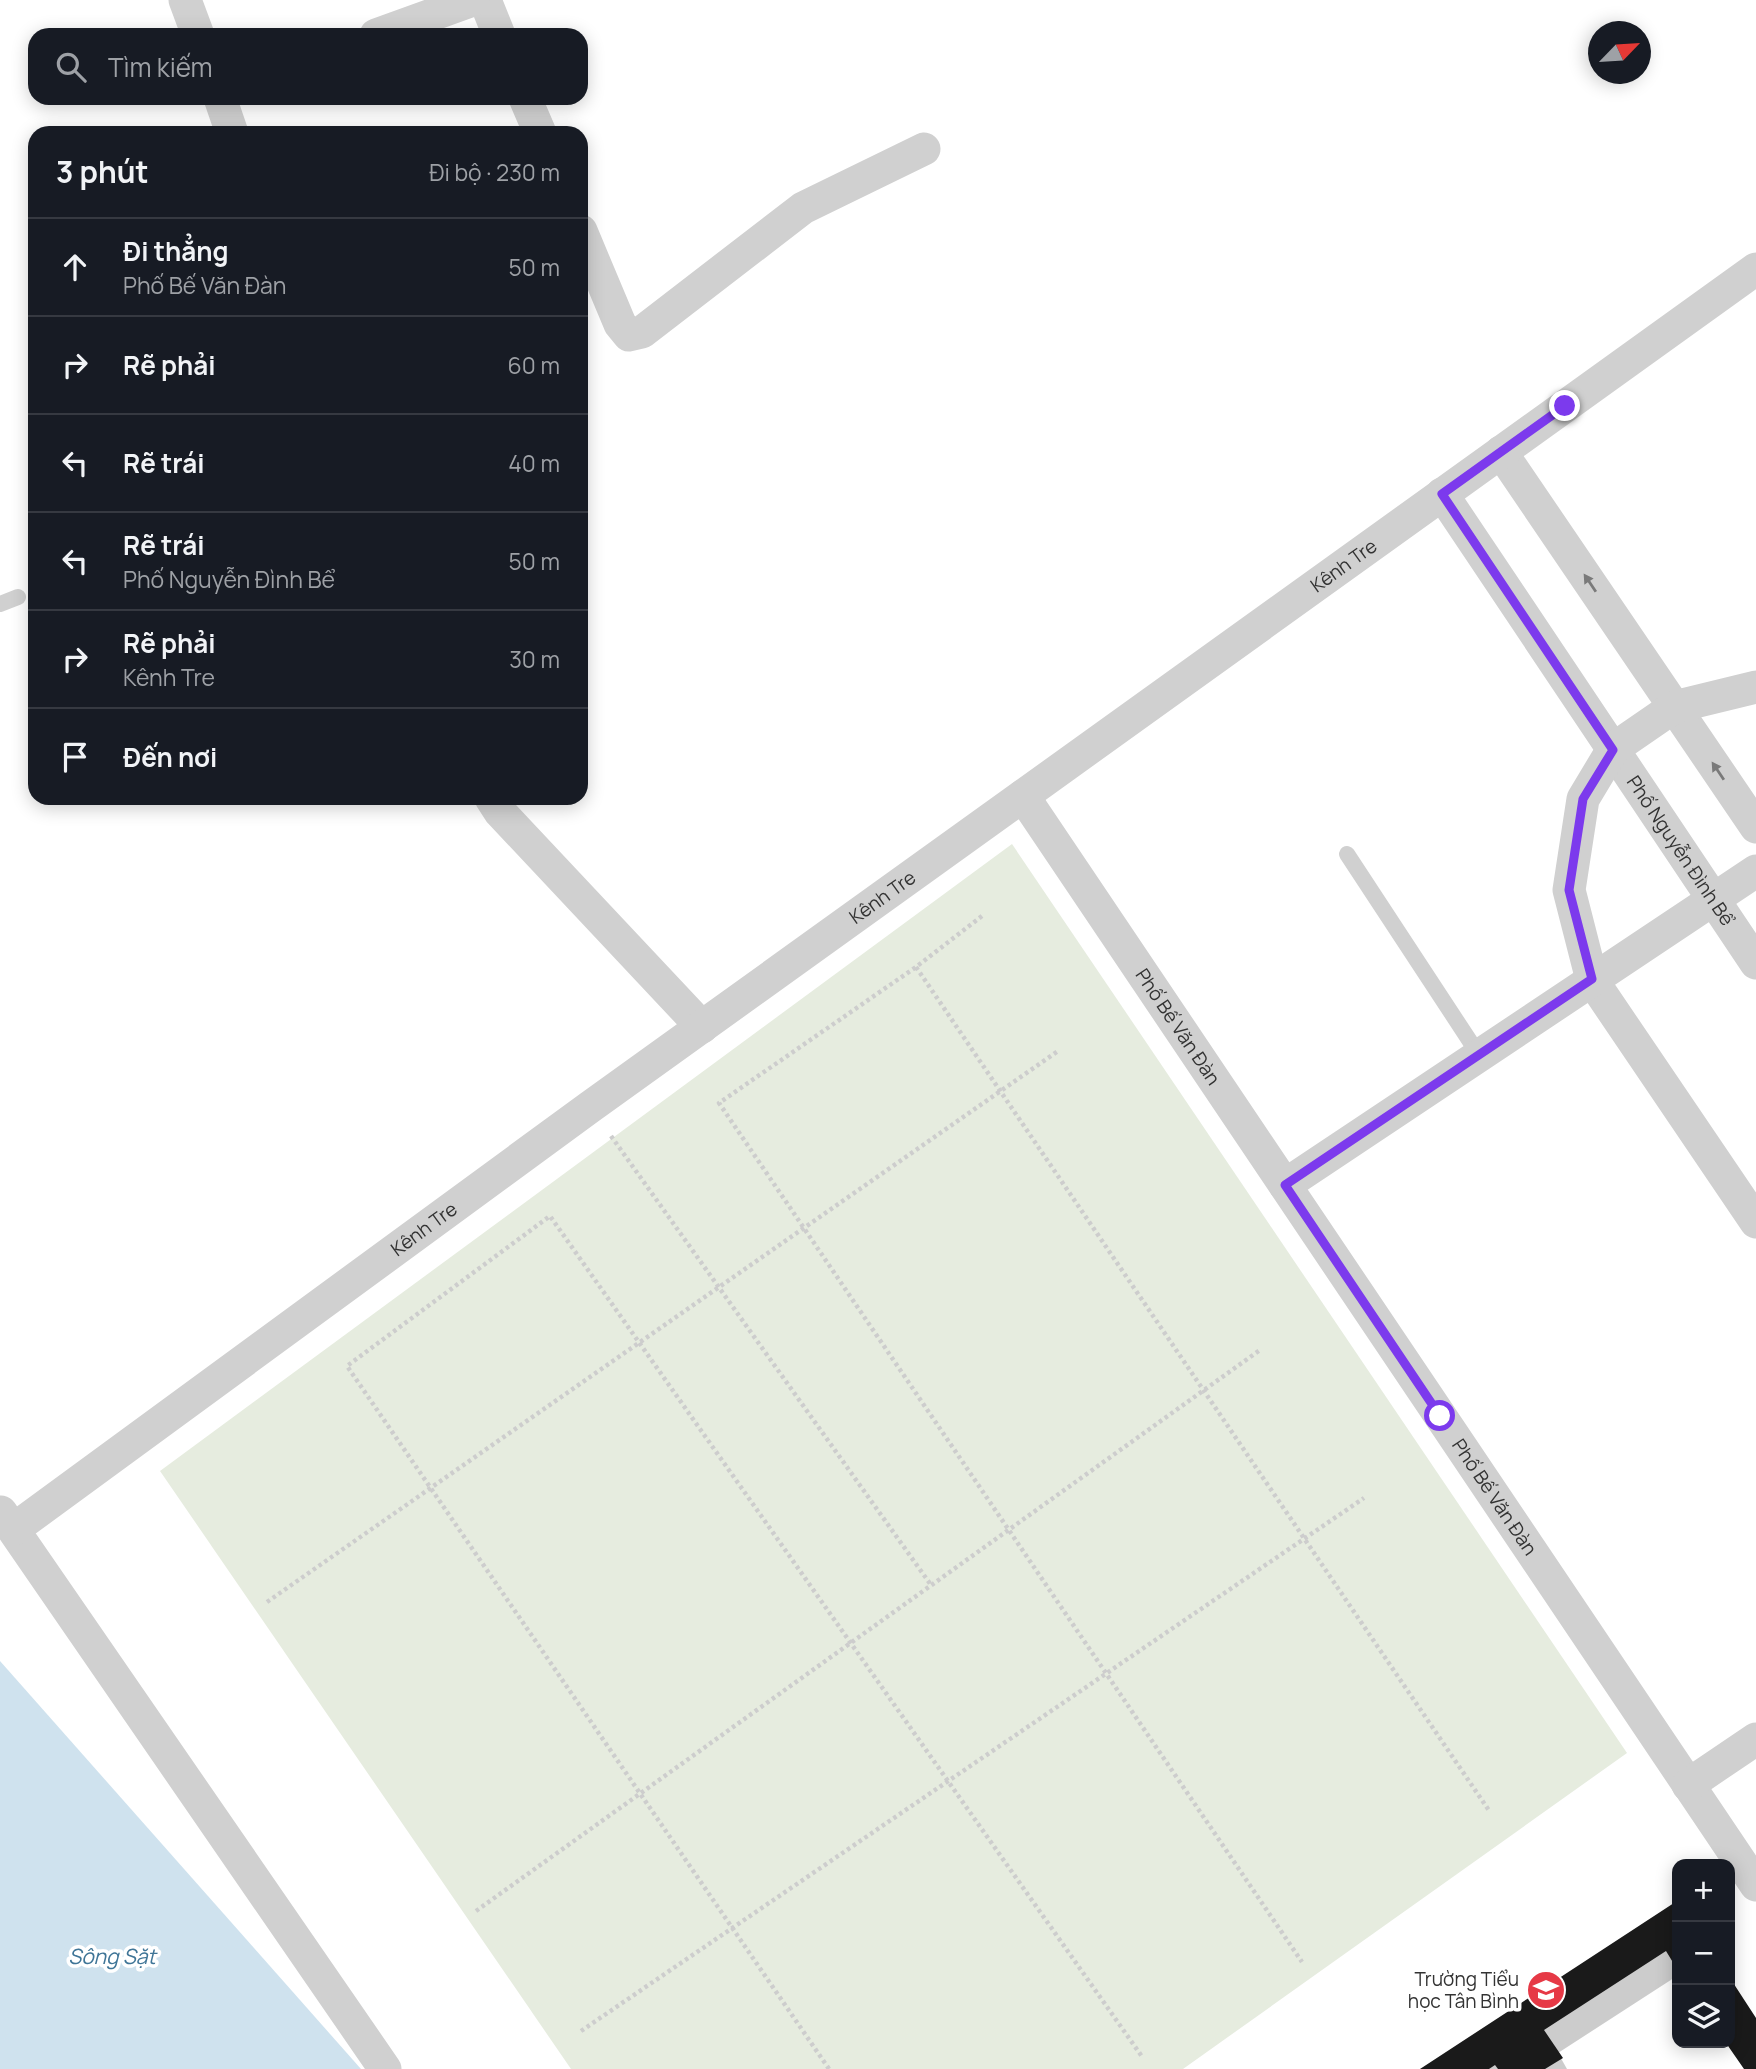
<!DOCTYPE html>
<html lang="vi">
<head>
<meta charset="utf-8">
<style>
	body { margin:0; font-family:Manrope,sans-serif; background:#242831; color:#f1f3f6 }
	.controls { position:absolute; right:21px; bottom:21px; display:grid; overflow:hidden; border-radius:14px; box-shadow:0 4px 18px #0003 }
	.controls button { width:63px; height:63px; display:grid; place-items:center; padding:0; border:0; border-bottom:2px solid #363941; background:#171b24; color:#f1f3f6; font:35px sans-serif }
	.compass { position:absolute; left:1588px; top:21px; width:63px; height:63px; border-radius:50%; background:#171b24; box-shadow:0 4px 18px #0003; rotate:65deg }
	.stop { position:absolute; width:21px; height:21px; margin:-16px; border:5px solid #7c3aed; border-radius:50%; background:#fff }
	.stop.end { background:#7c3aed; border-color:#fff; box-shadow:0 2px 7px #0008 }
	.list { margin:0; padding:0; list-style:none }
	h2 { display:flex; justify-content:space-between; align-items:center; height:91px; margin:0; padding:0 28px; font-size:30px }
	h2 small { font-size:23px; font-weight:400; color:#9ea1a6 }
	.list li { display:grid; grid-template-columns:46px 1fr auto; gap:21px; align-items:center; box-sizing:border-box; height:98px; padding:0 28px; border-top:2px solid #363941 }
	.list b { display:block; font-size:26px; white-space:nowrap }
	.list p { margin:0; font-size:23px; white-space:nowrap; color:#9ea1a6 }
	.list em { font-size:23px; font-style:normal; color:#9ea1a6 }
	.icon { flex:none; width:38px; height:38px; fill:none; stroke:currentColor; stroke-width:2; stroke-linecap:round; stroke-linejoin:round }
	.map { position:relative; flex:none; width:1756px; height:2069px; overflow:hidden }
	.search { position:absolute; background:#171b24; box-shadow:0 4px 18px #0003; left:28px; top:28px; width:560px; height:77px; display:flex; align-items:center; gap:18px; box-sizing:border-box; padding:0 24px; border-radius:21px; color:#9ea1a6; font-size:26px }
	.panel { position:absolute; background:#171b24; box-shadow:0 4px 18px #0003; left:28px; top:126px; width:560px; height:679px; border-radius:21px }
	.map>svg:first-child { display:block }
</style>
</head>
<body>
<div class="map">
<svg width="1756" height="2069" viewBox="0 0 1756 2069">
	<rect width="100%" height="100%" fill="#fff"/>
	<path fill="#e6ecdf" d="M1012,844L1627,1753L1183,2069H571L160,1471Z"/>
	<path fill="#cfe2ee" d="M0,1661L361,2069H0Z"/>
	<path fill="#0003" d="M1677,1903V1976L1558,2053L1567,2069H1424Z"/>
	<g fill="#1a1a1a">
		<path d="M1677,1901V1969L1666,1951L1544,2030L1563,2058L1545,2069H1498L1495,2065L1489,2069H1420Z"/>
		<path d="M1730,1978L1756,2018V2069H1744L1726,2043H1730Z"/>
	</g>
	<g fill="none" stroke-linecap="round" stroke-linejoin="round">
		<g stroke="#cdcdcd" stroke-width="4.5" stroke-dasharray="3.5 3.5" stroke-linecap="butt">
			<path d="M982,916L916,967L719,1103L1302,1962"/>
			<path d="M916,967L1490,1812"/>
			<path d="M611,1136L931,1585"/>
			<path d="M267,1602L1058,1051"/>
			<path d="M476,1911L1260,1350"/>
			<path d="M581,2031L1364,1498"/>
			<path d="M829,2069L347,1366L550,1216L1143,2058"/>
		</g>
		<g stroke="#d0d0d0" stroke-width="16">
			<path d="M0,604L18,597"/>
			<path d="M1347,854L1479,1055"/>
		</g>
		<g stroke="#d0d0d0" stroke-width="33">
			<path d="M185,0L198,35"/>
			<path d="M485,0L499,35"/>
			<path d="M376,35L473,0"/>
			<path d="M220,98L232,133"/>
			<path d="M525,98L540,133"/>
			<path d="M581,231L620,324L629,335L642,332L803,208L924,149"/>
			<path d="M1501,452L1756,827"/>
			<path id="s1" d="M1442,494L1756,963"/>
			<path d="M1756,687L1674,707L1613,749L1583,799L1569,890L1592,980L1756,1222"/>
			<path id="s2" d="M1023,796L1756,1885"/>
			<path d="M491,798L500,812L702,1027"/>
			<path d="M1285,1185L1756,871"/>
			<path d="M1,1512L385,2069"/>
			<path id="s3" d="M14,1529L590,1107L1756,269"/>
			<path d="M1688,1785L1756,1739"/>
		</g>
	</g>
	<defs><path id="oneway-solid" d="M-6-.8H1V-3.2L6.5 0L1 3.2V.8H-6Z" transform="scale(1.75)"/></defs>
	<g fill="#7a7a7a">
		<use href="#oneway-solid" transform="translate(1590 583) rotate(-124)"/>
		<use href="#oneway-solid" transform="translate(1718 771) rotate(-124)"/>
	</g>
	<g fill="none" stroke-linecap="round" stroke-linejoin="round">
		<path stroke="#7c3aed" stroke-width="9" d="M1440,1416L1285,1185L1592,979L1569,890L1583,799L1613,750L1442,494L1565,406"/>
	</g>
	<defs>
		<symbol id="school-disc" viewBox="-11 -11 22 22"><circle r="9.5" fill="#e63946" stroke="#fff"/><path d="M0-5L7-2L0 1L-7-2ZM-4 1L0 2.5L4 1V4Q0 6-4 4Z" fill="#fff"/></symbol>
	</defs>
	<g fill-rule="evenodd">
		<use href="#school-disc" x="1524" y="1968" width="44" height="44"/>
	</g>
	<g text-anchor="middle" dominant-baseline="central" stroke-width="7" stroke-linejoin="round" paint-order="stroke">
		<g font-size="19" fill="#333" stroke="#fff">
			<text stroke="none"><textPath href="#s3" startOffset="1642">Kênh Tre</textPath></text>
			<text stroke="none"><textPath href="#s1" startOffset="429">Phố Nguyễn Đình Bể</textPath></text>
			<text stroke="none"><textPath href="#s3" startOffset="1074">Kênh Tre</textPath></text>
			<text stroke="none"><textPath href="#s2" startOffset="278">Phố Bế Văn Đàn</textPath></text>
			<text stroke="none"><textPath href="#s3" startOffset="508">Kênh Tre</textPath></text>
			<text stroke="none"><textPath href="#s2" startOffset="845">Phố Bế Văn Đàn</textPath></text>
		</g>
		<g font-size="19" fill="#333" stroke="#fff" text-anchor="end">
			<text x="1519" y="1979">Trường Tiểu<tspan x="1519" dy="22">học Tân Bình</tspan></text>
		</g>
		<g font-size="21" font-style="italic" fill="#3f7597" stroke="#fff">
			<text x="112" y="1956">Sông Sặt</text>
		</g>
	</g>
</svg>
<div class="controls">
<button>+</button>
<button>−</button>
<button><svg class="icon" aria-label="layers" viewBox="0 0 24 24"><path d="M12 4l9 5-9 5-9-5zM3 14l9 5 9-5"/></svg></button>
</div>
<svg class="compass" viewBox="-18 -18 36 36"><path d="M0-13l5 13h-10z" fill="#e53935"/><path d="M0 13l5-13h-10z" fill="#9ea1a6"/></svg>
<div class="stop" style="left:1440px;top:1416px"></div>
<div class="stop end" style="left:1565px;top:406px"></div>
<div class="search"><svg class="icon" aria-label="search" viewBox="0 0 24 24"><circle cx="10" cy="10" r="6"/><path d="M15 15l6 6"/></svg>Tìm kiếm</div>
<section class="panel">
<h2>3 phút<small>Đi bộ · 230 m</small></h2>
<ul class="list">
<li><svg class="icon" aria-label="ahead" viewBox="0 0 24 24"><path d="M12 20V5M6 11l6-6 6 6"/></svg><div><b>Đi thẳng</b><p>Phố Bế Văn Đàn</p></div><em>50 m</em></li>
<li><svg class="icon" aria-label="right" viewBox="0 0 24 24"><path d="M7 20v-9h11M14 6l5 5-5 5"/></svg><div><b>Rẽ phải</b></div><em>60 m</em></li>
<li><svg class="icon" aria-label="left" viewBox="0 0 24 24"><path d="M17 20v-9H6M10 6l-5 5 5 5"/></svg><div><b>Rẽ trái</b></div><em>40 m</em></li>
<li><svg class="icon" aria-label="left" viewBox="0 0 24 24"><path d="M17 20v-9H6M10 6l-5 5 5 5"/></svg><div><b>Rẽ trái</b><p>Phố Nguyễn Đình Bể</p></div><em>50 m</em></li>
<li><svg class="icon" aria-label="right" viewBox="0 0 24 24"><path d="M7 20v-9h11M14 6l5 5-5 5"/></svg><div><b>Rẽ phải</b><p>Kênh Tre</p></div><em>30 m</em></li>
<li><svg class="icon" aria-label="arrive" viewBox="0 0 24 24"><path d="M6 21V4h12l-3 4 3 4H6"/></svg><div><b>Đến nơi</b></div></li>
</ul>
</section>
</div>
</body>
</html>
